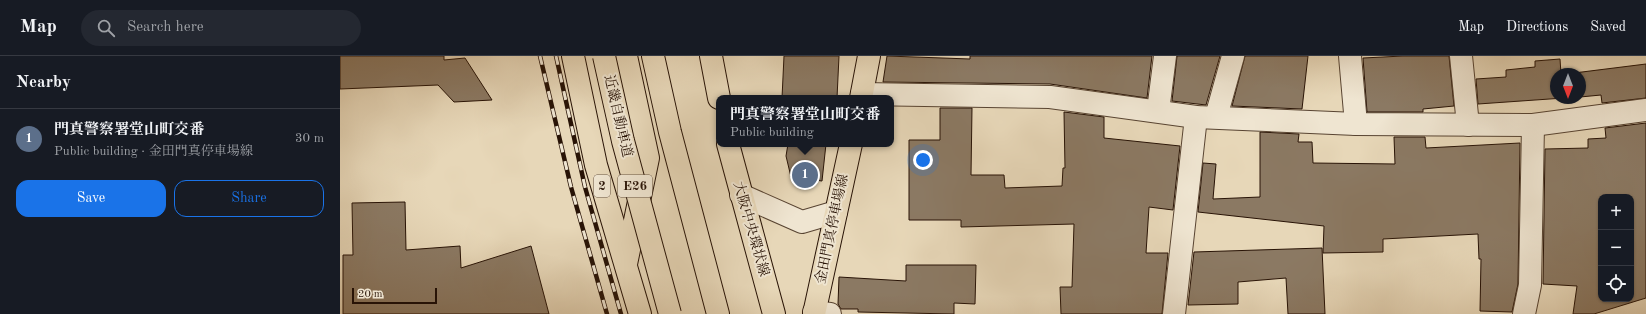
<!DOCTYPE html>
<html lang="en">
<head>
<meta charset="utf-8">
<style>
	body { margin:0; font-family:"Old Standard TT","Noto Serif JP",serif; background:#242831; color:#f1f3f6 }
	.controls { position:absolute; right:12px; bottom:12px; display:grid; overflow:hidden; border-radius:8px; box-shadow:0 1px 3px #0004 }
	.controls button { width:36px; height:36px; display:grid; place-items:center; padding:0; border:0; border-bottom:1px solid #363941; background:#171b24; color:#f1f3f6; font:20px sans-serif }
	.compass { position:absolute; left:1210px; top:12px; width:36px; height:36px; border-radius:50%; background:#171b24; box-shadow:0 1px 3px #0004; rotate:180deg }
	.scale { position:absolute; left:12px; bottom:10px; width:85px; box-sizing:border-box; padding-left:4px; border:2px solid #281306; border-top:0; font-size:11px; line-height:14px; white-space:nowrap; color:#281306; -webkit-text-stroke:3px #efe5d1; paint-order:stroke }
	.you { position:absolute; left:583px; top:104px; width:14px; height:14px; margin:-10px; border:3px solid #fff; border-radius:50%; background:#1a73e8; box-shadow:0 0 0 6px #1a73e833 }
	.badge { display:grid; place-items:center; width:26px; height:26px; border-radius:50%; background:#1a73e8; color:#fff; font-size:13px; font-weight:700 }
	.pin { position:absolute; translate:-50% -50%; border:2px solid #fff; box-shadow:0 1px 4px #0006 }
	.popup { position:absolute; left:376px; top:39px; width:178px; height:52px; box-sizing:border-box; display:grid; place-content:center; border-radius:8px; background:#171b24; filter:drop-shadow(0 1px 3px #0005); font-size:13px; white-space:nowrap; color:#9ea1a6 }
	.popup b { font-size:15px; color:#f1f3f6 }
	.popup::after { content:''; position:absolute; left:50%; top:100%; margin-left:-8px; border:8px solid transparent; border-top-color:#171b24 }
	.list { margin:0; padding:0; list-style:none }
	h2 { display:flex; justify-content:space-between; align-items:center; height:52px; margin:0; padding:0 16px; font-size:17px }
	h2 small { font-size:13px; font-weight:400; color:#9ea1a6 }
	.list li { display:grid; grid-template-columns:26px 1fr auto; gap:12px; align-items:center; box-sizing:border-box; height:60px; padding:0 16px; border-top:1px solid #363941 }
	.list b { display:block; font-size:15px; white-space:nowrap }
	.list p { margin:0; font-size:13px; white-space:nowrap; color:#9ea1a6 }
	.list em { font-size:13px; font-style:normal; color:#9ea1a6 }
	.actions { display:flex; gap:8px; padding:12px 16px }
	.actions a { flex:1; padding:9px 0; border:1px solid #1a73e8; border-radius:12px; text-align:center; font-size:14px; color:#1a73e8 }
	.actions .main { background:#1a73e8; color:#fff }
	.icon { flex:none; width:22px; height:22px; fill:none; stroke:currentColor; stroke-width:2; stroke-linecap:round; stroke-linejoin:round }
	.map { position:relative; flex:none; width:1306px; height:258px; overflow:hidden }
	header { display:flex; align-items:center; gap:24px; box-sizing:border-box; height:56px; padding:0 20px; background:#171b24; border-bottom:1px solid #363941 }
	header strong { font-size:19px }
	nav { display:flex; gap:22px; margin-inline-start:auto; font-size:14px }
	.search { width:280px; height:36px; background:#242831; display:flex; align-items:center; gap:10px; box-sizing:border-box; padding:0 14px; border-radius:22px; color:#9ea1a6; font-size:15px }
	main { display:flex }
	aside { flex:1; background:#171b24 }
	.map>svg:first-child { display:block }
</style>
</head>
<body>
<header>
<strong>Map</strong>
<div class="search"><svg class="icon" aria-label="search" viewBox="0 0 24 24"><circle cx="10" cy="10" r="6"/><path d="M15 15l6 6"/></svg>Search here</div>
<nav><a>Map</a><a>Directions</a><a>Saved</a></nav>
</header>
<main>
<aside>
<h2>Nearby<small></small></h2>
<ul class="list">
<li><span class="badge" style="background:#5c6f8a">1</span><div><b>門真警察署堂山町交番</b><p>Public building · 金田門真停車場線</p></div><em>30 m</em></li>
</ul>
<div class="actions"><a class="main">Save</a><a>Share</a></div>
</aside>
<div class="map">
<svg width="1306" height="258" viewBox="0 0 1306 258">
	<rect width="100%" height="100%" fill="#e7d7b8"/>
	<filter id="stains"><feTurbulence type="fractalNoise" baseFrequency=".005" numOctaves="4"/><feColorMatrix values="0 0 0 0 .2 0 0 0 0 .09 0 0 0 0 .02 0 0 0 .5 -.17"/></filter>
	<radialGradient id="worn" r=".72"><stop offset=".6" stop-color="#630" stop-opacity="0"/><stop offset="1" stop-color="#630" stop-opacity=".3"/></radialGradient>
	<g fill="#8b7963" stroke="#281306" fill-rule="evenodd">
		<path d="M0,0H104V4L125,2L152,44L114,46L98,29L0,33Z"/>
		<path d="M444,0H499L497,42H442Z"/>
		<path d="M547,0L630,3V0H812L807,42L710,28L543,26Z"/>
		<path d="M837,0H880L866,49L832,45Z"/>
		<path d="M905,0H968L962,53L892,50Z"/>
		<path d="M1063,0H1109L1114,50L1083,53V56H1027L1023,2Z"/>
		<path d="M1220,3L1221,18H1216V42H1224L1138,48L1136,23L1166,21V14L1195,11V5Z"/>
		<path d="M1306,8V42L1262,47L1261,39L1240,41V18H1226Z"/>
		<path d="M600,52H632L631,119H664L665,132L722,130L723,112H725L724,56L764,61V82L840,90L833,154L809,151L806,197H828L822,258H721L720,231H732L734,168L621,171V164H569V84H600Z"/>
		<path d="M1306,67V242L1254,258H1233L1237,230L1203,228L1205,93L1248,92V83L1266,82L1265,72ZM1261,141H1291V243H1261Z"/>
		<path d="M920,76L959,78L958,86H972L973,107L1055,108L1054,81H1085L1086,92L1180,87L1178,228L1172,256L1140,255L1141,203H1139L1138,178L1043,183V196L983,197L984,170L858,156L863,107L876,108L873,143L920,141Z"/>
		<path d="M448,88H486L482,125L451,121L446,100Z"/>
		<path d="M65,146L66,194L120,190L121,212L191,190L209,258H3V199H13L12,147Z"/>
		<path d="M982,192L985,258H948L946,222L898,226V248L848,249L854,196Z"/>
		<path d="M566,209H636L635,248L614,247V258L518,256V253H501L498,248L499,221L566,225Z"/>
	</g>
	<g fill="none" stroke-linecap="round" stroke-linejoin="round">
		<defs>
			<g id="minor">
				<path d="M1010,0L1016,68"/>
				<path d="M1121,0L1128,69"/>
				<path d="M522,38L710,41L856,61L1016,68L1193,69L1306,54"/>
				<path d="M818,55L825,0"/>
				<path d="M876,61L893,0"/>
				<path d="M401,139L462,166L496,156"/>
				<path d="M474,256L490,258"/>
				<path d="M834,258L856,61"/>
				<path d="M1184,258L1190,229L1193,69"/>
			</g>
			<g id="major">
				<path d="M233,0L256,109L300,258"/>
				<path d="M286,0L308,102L286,208"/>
				<path d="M371,0L379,42"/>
				<path d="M521,42L529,0"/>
				<path d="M388,88L434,258"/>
				<path d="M474,258L511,88"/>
			</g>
			<path id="highway" d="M313,0L330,76L378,258"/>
		</defs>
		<use href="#minor" stroke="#584432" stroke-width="24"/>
		<use href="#major" stroke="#281306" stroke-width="24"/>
		<use href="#highway" stroke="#281306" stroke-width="24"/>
		<use href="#minor" stroke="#efe5d1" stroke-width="22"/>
		<use href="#major" stroke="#e7d7b8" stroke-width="22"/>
		<use href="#highway" stroke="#e7d7b8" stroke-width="22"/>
		<defs>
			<g id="rail">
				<path d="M200,0L231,131L267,258"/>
				<path d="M216,0L245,131L281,258"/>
			</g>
		</defs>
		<use href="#rail" stroke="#281306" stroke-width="4.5"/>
		<use href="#rail" stroke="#efe5d1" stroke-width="3" stroke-dasharray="9" stroke-linecap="butt"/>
		<defs>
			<path id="highway-bridge" d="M264,0L283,85L330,258"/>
		</defs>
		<use href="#highway-bridge" stroke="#281306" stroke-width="24" stroke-linecap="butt"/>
		<use href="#highway-bridge" stroke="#e7d7b8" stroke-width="22"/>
	</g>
	<g text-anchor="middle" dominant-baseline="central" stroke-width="4" stroke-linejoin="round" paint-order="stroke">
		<g fill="#efe5d1" stroke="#645243" stroke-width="1">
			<rect x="254" y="119" width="16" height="22" rx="3"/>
			<rect x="278" y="119" width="34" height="22" rx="3"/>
		</g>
		<g font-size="13" font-weight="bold" fill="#281306">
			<text x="262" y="130">2</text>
			<text x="295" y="130">E26</text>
		</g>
		<g font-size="14" fill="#281306" stroke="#efe5d1">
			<text transform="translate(278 60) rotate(77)">近畿自動車道</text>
			<text transform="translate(411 173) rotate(74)">大阪中央環状線</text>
			<text transform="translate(492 173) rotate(-78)">金田門真停車場線</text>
		</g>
	</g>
	<rect width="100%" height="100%" filter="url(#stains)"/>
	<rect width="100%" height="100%" fill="url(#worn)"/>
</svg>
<div class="controls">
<button>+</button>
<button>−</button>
<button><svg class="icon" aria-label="locate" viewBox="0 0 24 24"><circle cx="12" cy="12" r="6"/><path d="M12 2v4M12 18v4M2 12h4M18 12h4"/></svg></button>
</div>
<svg class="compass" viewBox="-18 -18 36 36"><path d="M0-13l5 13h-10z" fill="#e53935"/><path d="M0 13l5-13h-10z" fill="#9ea1a6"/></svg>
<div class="scale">20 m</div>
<div class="you"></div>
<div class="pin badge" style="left:465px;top:119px;background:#5c6f8a">1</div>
<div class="popup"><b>門真警察署堂山町交番</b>Public building</div>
</div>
</main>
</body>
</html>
